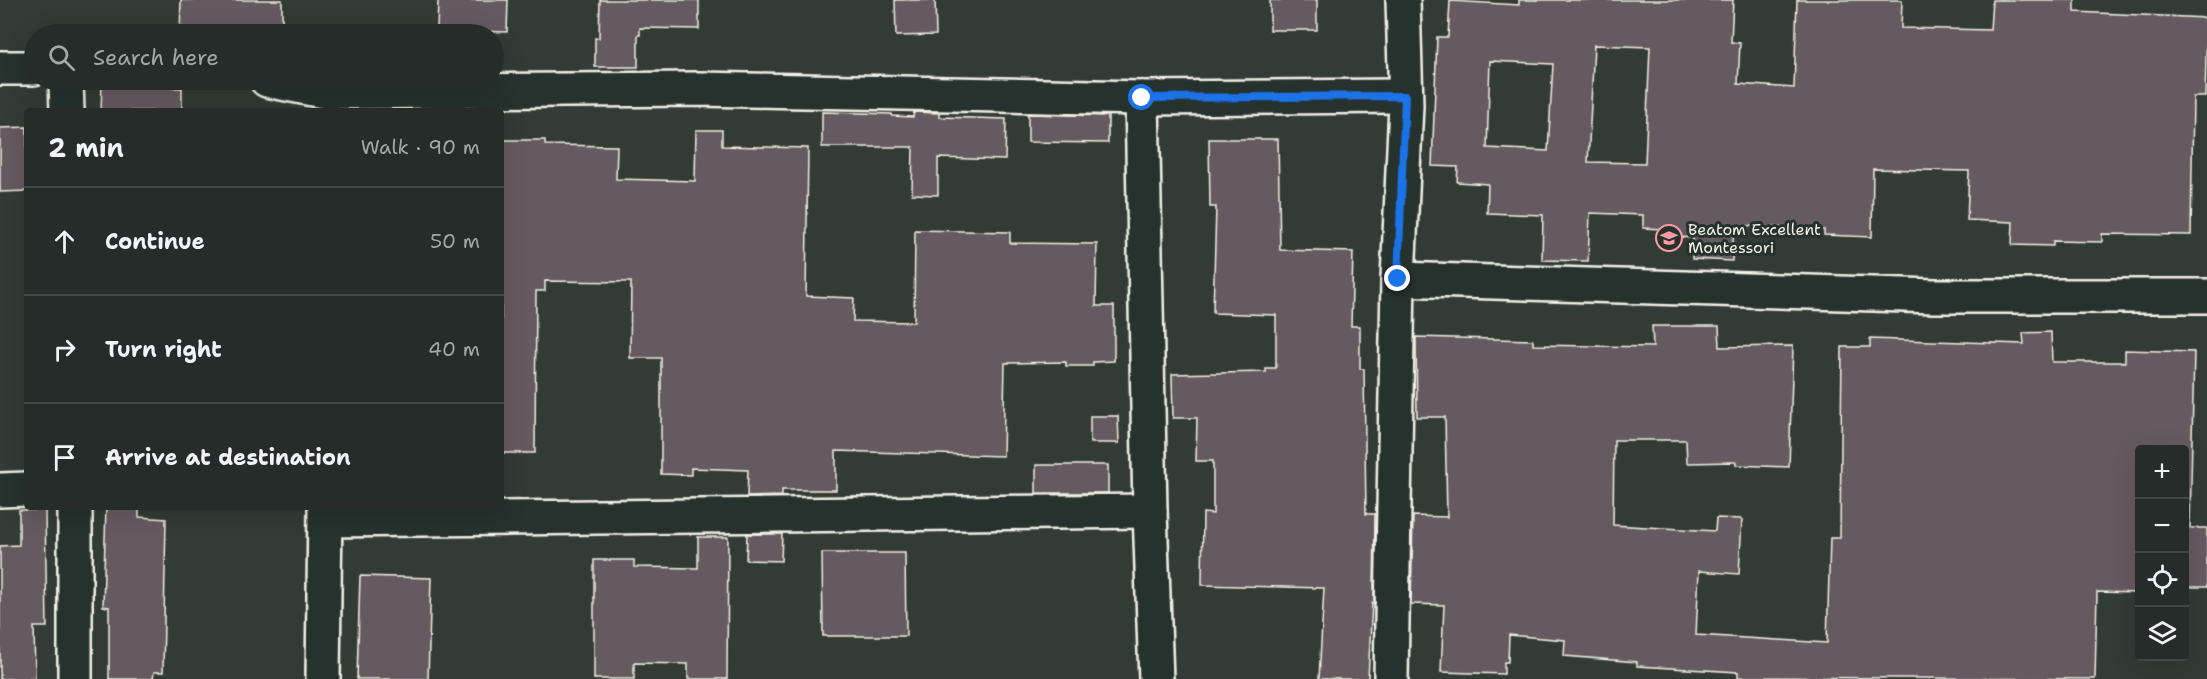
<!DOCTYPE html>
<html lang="en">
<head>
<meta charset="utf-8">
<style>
	body { margin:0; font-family:"Shantell Sans",sans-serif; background:#323835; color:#f1f3f6 }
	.controls { position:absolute; right:18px; bottom:18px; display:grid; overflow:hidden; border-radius:6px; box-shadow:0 6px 24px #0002 }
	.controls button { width:54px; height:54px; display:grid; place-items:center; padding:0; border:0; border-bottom:2px solid #424846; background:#262c29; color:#f1f3f6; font:30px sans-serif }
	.stop { position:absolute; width:18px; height:18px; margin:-14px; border:4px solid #1a73e8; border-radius:50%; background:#fff }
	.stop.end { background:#1a73e8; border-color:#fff; box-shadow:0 2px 6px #0008 }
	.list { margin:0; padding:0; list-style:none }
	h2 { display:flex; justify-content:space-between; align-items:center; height:78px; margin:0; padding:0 24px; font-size:26px }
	h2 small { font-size:20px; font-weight:400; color:#a4a7a8 }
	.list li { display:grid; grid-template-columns:39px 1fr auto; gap:18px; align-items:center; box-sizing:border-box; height:108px; padding:0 24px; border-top:2px solid #424846 }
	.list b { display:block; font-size:22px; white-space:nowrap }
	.list em { font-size:20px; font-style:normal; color:#a4a7a8 }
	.icon { flex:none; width:33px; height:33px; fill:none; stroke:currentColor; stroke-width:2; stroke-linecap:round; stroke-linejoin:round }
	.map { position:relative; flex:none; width:2207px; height:679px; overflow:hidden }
	.search { position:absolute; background:#262c29; box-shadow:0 6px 24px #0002; left:24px; top:24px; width:480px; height:66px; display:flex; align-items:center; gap:15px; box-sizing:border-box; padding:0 21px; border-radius:33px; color:#a4a7a8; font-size:22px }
	.panel { position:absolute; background:#262c29; box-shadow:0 6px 24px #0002; left:24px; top:108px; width:480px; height:402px; border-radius:6px }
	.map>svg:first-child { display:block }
</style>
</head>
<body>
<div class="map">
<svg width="2207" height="679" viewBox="0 0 2207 679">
	<rect width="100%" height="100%" fill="#333b37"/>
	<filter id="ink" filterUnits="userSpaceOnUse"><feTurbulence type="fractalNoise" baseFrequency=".0167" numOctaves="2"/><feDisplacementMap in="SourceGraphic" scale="12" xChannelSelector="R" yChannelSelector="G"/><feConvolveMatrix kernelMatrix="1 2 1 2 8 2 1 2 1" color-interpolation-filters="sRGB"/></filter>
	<g filter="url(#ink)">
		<g fill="#655a5e" stroke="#f4f1e8" stroke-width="1.5" fill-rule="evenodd">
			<path d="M181,0H282V34H180Z"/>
			<path d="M438,0H508L507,32L437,30Z"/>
			<path d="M600,0H699V29L640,28V35H638V67H595V38H599Z"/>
			<path d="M895,0H935L936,35L896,36Z"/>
			<rect x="1270" y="0" width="47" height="30"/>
			<path d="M1519,0H1733L1731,42L1740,43L1738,84L1794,88L1797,0H1902L1901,28L1990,30L1992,0H2075V12L2207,18L2205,97H2193L2191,235L2102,234V242L2053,241V246L2012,245L2013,222L1967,220L1969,171L1873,169L1872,237L1824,235V230L1734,225L1732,261L1692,259L1693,238L1664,236L1665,229L1643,228V215L1590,213L1588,261L1542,260L1543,215L1487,213L1488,184L1457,182L1458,167L1432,166L1437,37H1448L1450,1L1519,5ZM1594,45L1650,47L1645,163L1588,162ZM1490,61L1553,64L1548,151L1487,148Z"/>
			<path d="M102,84L182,88V111H101Z"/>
			<path d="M822,112L892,114V116L913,117L914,112L939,113V117L1006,119L1005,160L938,158V195L912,194L913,147H822Z"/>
			<path d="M1028,114L1108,116V143L1028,142Z"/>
			<path d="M27,127V191L0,192V128Z"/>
			<path d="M696,130H722V146L808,148L806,296L854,298L853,321L914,322L915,230L1010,232V243L1097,244L1096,306H1114V361L1093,362V366H1066V362L1005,363L1003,456L836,451V490H782V496L747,497L748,470L691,468V475L661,474V358H630L631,282L545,281V291H536L535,453H501V140H545V145L617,146L616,179L695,181Z"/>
			<path d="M1209,139H1278L1280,250L1353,252L1351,326H1360V369H1364L1366,514H1375L1374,603H1372L1368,679H1319L1324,588L1202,585L1203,513L1213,514V461H1196L1197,418H1173L1172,374L1266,372V368H1276V315L1213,313L1216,207H1210Z"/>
			<path d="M1652,326H1719L1720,347L1793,346L1789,467L1736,465V462L1687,463L1686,440H1614L1613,525L1715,531L1716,518L1742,519L1739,574L1699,571L1696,635L1827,643L1830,538H1840L1842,347H1870V339L2024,344L2023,333L2051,332L2052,362H2125V350L2194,352L2190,528H2207V587H2184V450H2139V593L2097,592L2095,679L1738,677V672L1637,666V662L1564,656L1565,640L1509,635L1508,662H1504V674L1441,672L1444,605L1411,604L1413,516L1447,517L1445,417H1417L1416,337L1533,340V345L1653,347Z"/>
			<path d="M1090,416H1118L1119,443H1090Z"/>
			<rect x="1036" y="465" width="72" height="28"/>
			<path d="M106,507H139V517L166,519L163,672H154L153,679H109V607L103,606Z"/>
			<path d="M19,510H45L47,627H34L35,679H0V546L19,545Z"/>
			<path d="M747,534H782L781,561L746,560Z"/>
			<path d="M698,537H728L727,679H688V664L634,663V679H594V560H634V567L698,568Z"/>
			<path d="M822,553H905L906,636H823Z"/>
			<path d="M360,576L431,578L428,679H357Z"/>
		</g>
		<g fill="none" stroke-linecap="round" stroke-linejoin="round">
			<defs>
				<g id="minor">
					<path d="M0,68H34"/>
					<path d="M66,80L67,111"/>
					<path d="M267,80L328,92L700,89L1142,98L1405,96"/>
					<path d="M1142,98L1150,511L1156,679"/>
					<path d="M1398,279L1935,296H2207"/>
					<path d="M0,490L27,489"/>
					<path d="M326,520L1150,511"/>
					<path d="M75,679V507"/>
					<path d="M323,679L325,507"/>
					<path d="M1391,679L1398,279L1406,105L1403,0"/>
				</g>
			</defs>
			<use href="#minor" stroke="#f4f1e8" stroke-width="38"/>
			<use href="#minor" stroke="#26332d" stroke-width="33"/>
		</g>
	</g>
	<g fill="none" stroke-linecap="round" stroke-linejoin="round" filter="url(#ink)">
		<path stroke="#1a73e8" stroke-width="8" d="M1142,98L1405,96L1398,279"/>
	</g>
	<defs>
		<symbol id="school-ring" viewBox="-11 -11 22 22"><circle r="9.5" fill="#26332d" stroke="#ff9aa2" stroke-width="1.5"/><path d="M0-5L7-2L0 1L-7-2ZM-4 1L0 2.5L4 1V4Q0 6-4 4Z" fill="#ff9aa2"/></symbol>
	</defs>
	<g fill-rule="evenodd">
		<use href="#school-ring" x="1654" y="223" width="30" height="30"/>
	</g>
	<g text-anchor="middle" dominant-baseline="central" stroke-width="6" stroke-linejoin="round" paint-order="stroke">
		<g font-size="16" fill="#f4f1e8" stroke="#26332d" text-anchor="start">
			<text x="1688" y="229">Beatom Excellent<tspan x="1688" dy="18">Montessori</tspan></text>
		</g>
	</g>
</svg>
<div class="controls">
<button>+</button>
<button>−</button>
<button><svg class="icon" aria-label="locate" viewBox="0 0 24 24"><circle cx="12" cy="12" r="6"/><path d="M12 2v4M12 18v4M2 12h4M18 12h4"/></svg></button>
<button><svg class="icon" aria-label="layers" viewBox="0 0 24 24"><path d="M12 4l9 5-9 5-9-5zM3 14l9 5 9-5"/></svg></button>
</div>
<div class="stop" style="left:1142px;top:98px"></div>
<div class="stop end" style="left:1398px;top:279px"></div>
<div class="search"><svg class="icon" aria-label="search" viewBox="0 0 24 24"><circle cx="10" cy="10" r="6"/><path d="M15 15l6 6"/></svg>Search here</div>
<section class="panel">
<h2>2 min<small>Walk · 90 m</small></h2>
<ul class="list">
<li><svg class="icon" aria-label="ahead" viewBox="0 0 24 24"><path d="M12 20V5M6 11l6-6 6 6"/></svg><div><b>Continue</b></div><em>50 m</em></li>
<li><svg class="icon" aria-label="right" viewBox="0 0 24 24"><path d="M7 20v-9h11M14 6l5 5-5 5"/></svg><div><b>Turn right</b></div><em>40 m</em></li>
<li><svg class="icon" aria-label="arrive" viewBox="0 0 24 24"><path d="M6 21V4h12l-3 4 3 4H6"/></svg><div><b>Arrive at destination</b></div></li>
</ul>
</section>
</div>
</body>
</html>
